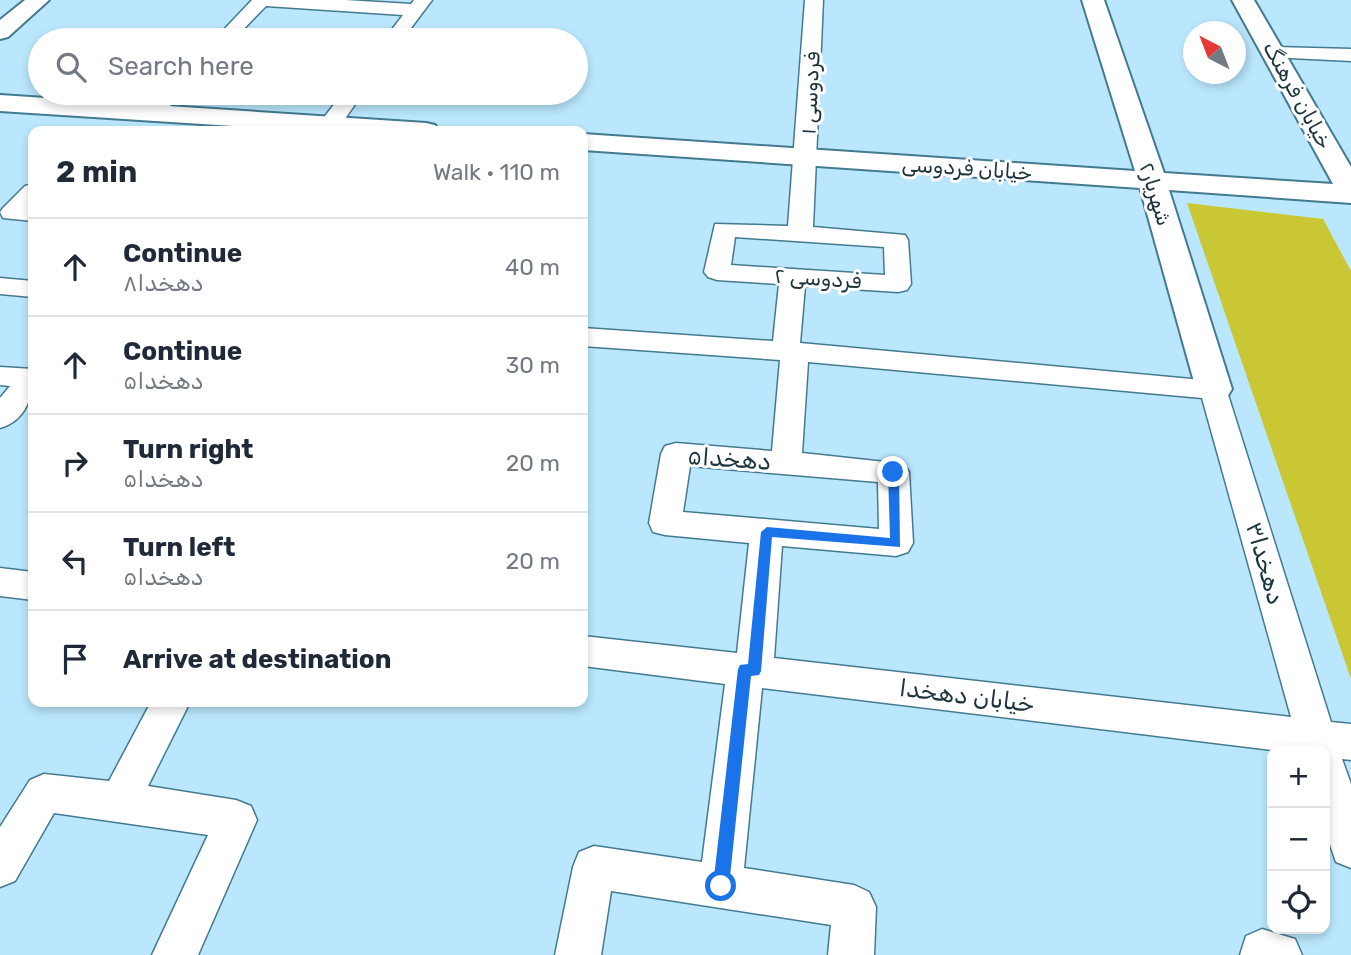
<!DOCTYPE html>
<html lang="en">
<head>
<meta charset="utf-8">
<style>
	body { margin:0; font-family:Rubik,"Noto Sans Arabic",sans-serif; background:#f2f2f3; color:#1f2937 }
	.controls { position:absolute; right:21px; bottom:21px; display:grid; overflow:hidden; border-radius:14px; box-shadow:0 4px 10px #0003 }
	.controls button { width:63px; height:63px; display:grid; place-items:center; padding:0; border:0; border-bottom:2px solid #e0e1e3; background:#fff; color:#1f2937; font:35px sans-serif }
	.compass { position:absolute; left:1183px; top:21px; width:63px; height:63px; border-radius:50%; background:#fff; box-shadow:0 4px 10px #0003; rotate:318deg }
	.stop { position:absolute; width:21px; height:21px; margin:-16px; border:5px solid #1a73e8; border-radius:50%; background:#fff }
	.stop.end { background:#1a73e8; border-color:#fff; box-shadow:0 2px 7px #0008 }
	.list { margin:0; padding:0; list-style:none }
	h2 { display:flex; justify-content:space-between; align-items:center; height:91px; margin:0; padding:0 28px; font-size:30px }
	h2 small { font-size:23px; font-weight:400; color:#747a83 }
	.list li { display:grid; grid-template-columns:46px 1fr auto; gap:21px; align-items:center; box-sizing:border-box; height:98px; padding:0 28px; border-top:2px solid #e0e1e3 }
	.list b { display:block; font-size:26px; white-space:nowrap }
	.list p { margin:0; font-size:23px; white-space:nowrap; color:#747a83 }
	.list em { font-size:23px; font-style:normal; color:#747a83 }
	.icon { flex:none; width:38px; height:38px; fill:none; stroke:currentColor; stroke-width:2; stroke-linecap:round; stroke-linejoin:round }
	.map { position:relative; flex:none; width:1351px; height:955px; overflow:hidden }
	.search { position:absolute; background:#fff; box-shadow:0 4px 10px #0003; left:28px; top:28px; width:560px; height:77px; display:flex; align-items:center; gap:18px; box-sizing:border-box; padding:0 24px; border-radius:38px; color:#747a83; font-size:26px }
	.panel { position:absolute; background:#fff; box-shadow:0 4px 10px #0003; left:28px; top:126px; width:560px; height:581px; border-radius:14px }
	.map>svg:first-child { display:block }
</style>
</head>
<body>
<div class="map">
<svg width="1351" height="955" viewBox="0 0 1351 955">
	<rect width="100%" height="100%" fill="#bae7fd"/>
	<path fill="#cac734" d="M1187,203L1323,219L1351,271V679Z"/>
	<g fill="none" stroke-linecap="round" stroke-linejoin="round">
		<defs>
			<g id="minor">
				<path d="M252,0H345L411,4L414,0H432L402,40H384L403,15L266,6L233,40H214Z"/>
				<path d="M805,0H823L813,227L905,235L908,240L911,284L907,290L898,292L805,286L800,343L1224,382L1331,722L1351,724V760L1342,759L1351,784V868L1336,862L1325,830V750H1273L762,688L744,868L854,885L869,892L876,907L874,955H828L831,925L611,891L601,955H555L573,867L579,852L594,846L702,862L725,684L583,666V636L737,653L749,543L665,535L653,532L649,523L661,454L665,446L676,443L772,451L780,360L583,346V328L773,341L779,284L717,280L708,277L704,272L715,224L788,226ZM735,237L884,247L885,275L731,265ZM808,362L1202,398L1291,717L774,658L782,546L896,556L908,552L913,543L909,472L904,464L802,453ZM690,466L878,482L879,529L683,512Z"/>
				<path d="M1275,47L1351,49V61L1268,57L1265,53Z"/>
				<path d="M161,93H182L161,116H147L143,112Z"/>
				<path d="M343,93H363L337,130H321L318,125Z"/>
				<path d="M33,184L31,207H33V221L3,218L0,212L3,208L25,186Z"/>
				<path d="M0,278L33,281V297L0,294Z"/>
				<path d="M0,367L33,369C33,394 28,420 0,428V398L10,386L0,385Z"/>
				<path d="M0,568L33,572V600L0,596Z"/>
				<path d="M151,702H190L148,786L236,800L251,806L257,820L198,955H152L208,835L54,813L15,881L0,887V827L30,780L44,774L109,781Z"/>
				<path d="M1262,929L1295,939L1302,955H1240L1246,936Z"/>
			</g>
			<g id="tertiary">
				<path d="M25,0H49L8,37L0,39V20Z"/>
				<path d="M1082,0H1104L1164,173L1333,184L1232,0H1254L1351,167V203L1169,190L1232,389L1227,397L1214,401L1201,397L1196,389L1140,188L583,150V134L1135,171Z"/>
				<path d="M0,95L426,123L435,125L439,131H311L0,111Z"/>
			</g>
		</defs>
		<use href="#minor" stroke="#437a92" stroke-width="3"/>
		<use href="#tertiary" stroke="#437a92" stroke-width="4"/>
		<use href="#minor" fill="#fff" fill-rule="evenodd"/>
		<use href="#tertiary" fill="#fff" fill-rule="evenodd"/>
	</g>
	<path fill="#1a73e8" d="M893,468L899,472L900,547L772,537L761,671L759,675L751,676L729,886L721,894L713,886L738,669L740,665L748,664L761,532L767,527L890,538L888,472Z"/>
	<g text-anchor="middle" dominant-baseline="central" stroke-width="6" stroke-linejoin="round" paint-order="stroke">
		<g font-size="21" fill="#1d343e" stroke="#fff">
			<text transform="translate(810 93) rotate(-87)">فردوسی ۱</text>
			<text transform="translate(1298 95) rotate(61)">خیابان فرهنگ</text>
			<text transform="translate(967 168) rotate(4)">خیابان فردوسی</text>
			<text transform="translate(1156 194) rotate(73)">شهریار۲</text>
			<text transform="translate(818 278) rotate(4)">فردوسی ۲</text>
		</g>
		<g font-size="24" fill="#1d343e" stroke="#fff">
			<text transform="translate(729 459) rotate(4)">دهخدا۵</text>
			<text transform="translate(1265 563) rotate(74)">دهخدا۳</text>
			<text transform="translate(967 696) rotate(7)">خیابان دهخدا</text>
		</g>
	</g>
</svg>
<div class="controls">
<button>+</button>
<button>−</button>
<button><svg class="icon" aria-label="locate" viewBox="0 0 24 24"><circle cx="12" cy="12" r="6"/><path d="M12 2v4M12 18v4M2 12h4M18 12h4"/></svg></button>
</div>
<svg class="compass" viewBox="-18 -18 36 36"><path d="M0-13l5 13h-10z" fill="#e53935"/><path d="M0 13l5-13h-10z" fill="#747a83"/></svg>
<div class="stop" style="left:721px;top:886px"></div>
<div class="stop end" style="left:893px;top:472px"></div>
<div class="search"><svg class="icon" aria-label="search" viewBox="0 0 24 24"><circle cx="10" cy="10" r="6"/><path d="M15 15l6 6"/></svg>Search here</div>
<section class="panel">
<h2>2 min<small>Walk · 110 m</small></h2>
<ul class="list">
<li><svg class="icon" aria-label="ahead" viewBox="0 0 24 24"><path d="M12 20V5M6 11l6-6 6 6"/></svg><div><b>Continue</b><p>دهخدا۸</p></div><em>40 m</em></li>
<li><svg class="icon" aria-label="ahead" viewBox="0 0 24 24"><path d="M12 20V5M6 11l6-6 6 6"/></svg><div><b>Continue</b><p>دهخدا۵</p></div><em>30 m</em></li>
<li><svg class="icon" aria-label="right" viewBox="0 0 24 24"><path d="M7 20v-9h11M14 6l5 5-5 5"/></svg><div><b>Turn right</b><p>دهخدا۵</p></div><em>20 m</em></li>
<li><svg class="icon" aria-label="left" viewBox="0 0 24 24"><path d="M17 20v-9H6M10 6l-5 5 5 5"/></svg><div><b>Turn left</b><p>دهخدا۵</p></div><em>20 m</em></li>
<li><svg class="icon" aria-label="arrive" viewBox="0 0 24 24"><path d="M6 21V4h12l-3 4 3 4H6"/></svg><div><b>Arrive at destination</b></div></li>
</ul>
</section>
</div>
</body>
</html>
